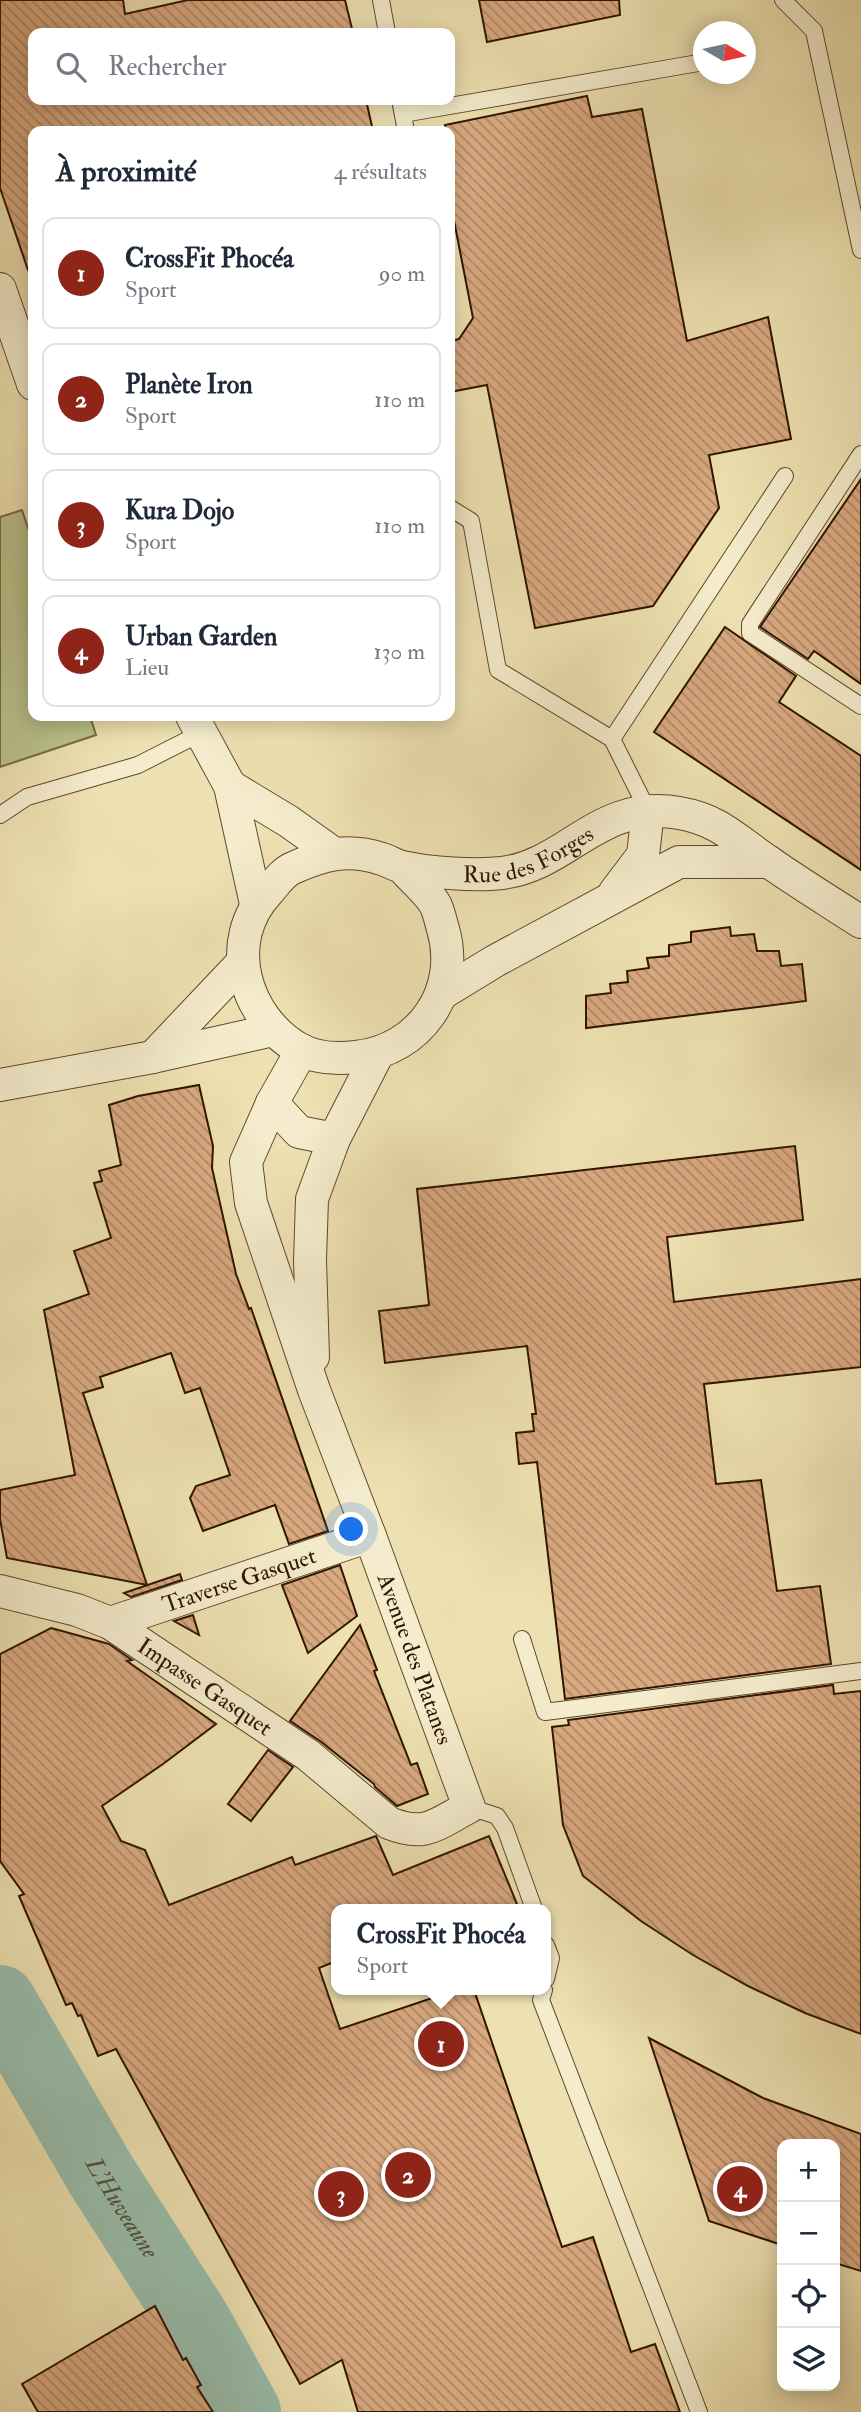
<!DOCTYPE html>
<html lang="fr">
<head>
<meta charset="utf-8">
<style>
	body { margin:0; font-family:"IM FELL Double Pica",serif; background:#f6f6f7; color:#1f2937 }
	.controls { position:absolute; right:21px; bottom:21px; display:grid; overflow:hidden; border-radius:14px; box-shadow:0 4px 18px #0003 }
	.controls button { width:63px; height:63px; display:grid; place-items:center; padding:0; border:0; border-bottom:2px solid #e0e1e3; background:#fff; color:#1f2937; font:35px sans-serif }
	.compass { position:absolute; left:693px; top:21px; width:63px; height:63px; border-radius:50%; background:#fff; box-shadow:0 4px 18px #0003; rotate:99deg }
	.you { position:absolute; left:352px; top:1530px; width:24px; height:24px; margin:-18px; border:5px solid #fff; border-radius:50%; background:#1a73e8; box-shadow:0 0 0 10px #1a73e833 }
	.badge { display:grid; place-items:center; width:46px; height:46px; border-radius:50%; background:#8f2418; color:#fff; font-size:23px; font-weight:700 }
	.pin { position:absolute; translate:-50% -50%; border:4px solid #fff; box-shadow:0 2px 7px #0006 }
	.popup { position:absolute; left:331px; top:1904px; width:220px; height:91px; box-sizing:border-box; display:grid; place-content:center; border-radius:14px; background:#fff; filter:drop-shadow(0 2px 5px #0005); font-size:23px; white-space:nowrap; color:#747a83 }
	.popup b { font-size:26px; color:#1f2937 }
	.popup::after { content:''; position:absolute; left:50%; top:100%; margin-left:-14px; border:14px solid transparent; border-top-color:#fff }
	.list { margin:0; padding:0; list-style:none }
	h2 { display:flex; justify-content:space-between; align-items:center; height:91px; margin:0; padding:0 28px; font-size:30px }
	h2 small { font-size:23px; font-weight:400; color:#747a83 }
	.list li { display:grid; grid-template-columns:46px 1fr auto; gap:21px; align-items:center; box-sizing:border-box; height:112px; margin:0 14px 14px; padding:0 14px; border:2px solid #e0e1e3; border-radius:14px }
	.list b { display:block; font-size:26px; white-space:nowrap }
	.list p { margin:0; font-size:23px; white-space:nowrap; color:#747a83 }
	.list em { font-size:23px; font-style:normal; color:#747a83 }
	.icon { flex:none; width:38px; height:38px; fill:none; stroke:currentColor; stroke-width:2; stroke-linecap:round; stroke-linejoin:round }
	.map { position:relative; flex:none; width:861px; height:2412px; overflow:hidden }
	.search { position:absolute; background:#fff; box-shadow:0 4px 18px #0003; left:28px; top:28px; width:427px; height:77px; display:flex; align-items:center; gap:18px; box-sizing:border-box; padding:0 24px; border-radius:14px; color:#747a83; font-size:26px }
	.panel { position:absolute; background:#fff; box-shadow:0 4px 18px #0003; left:28px; top:126px; width:427px; height:595px; border-radius:14px }
	.map>svg:first-child { display:block }
</style>
</head>
<body>
<div class="map">
<svg width="861" height="2412" viewBox="0 0 861 2412">
	<defs>
		<pattern id="building-back-hatch" width="6" height="6" patternUnits="userSpaceOnUse" patternTransform="scale(1.75)"><rect width="6" height="6" fill="#d9a980"/><path d="M-1 5l2 2M0 0l6 6M5-1l2 2" fill="none" stroke="#b08866"/></pattern>
	</defs>
	<rect width="100%" height="100%" fill="#eee1b1"/>
	<filter id="stains"><feTurbulence type="fractalNoise" baseFrequency=".00286" numOctaves="4"/><feColorMatrix values="0 0 0 0 .2 0 0 0 0 .09 0 0 0 0 .02 0 0 0 .5 -.17"/></filter>
	<radialGradient id="worn" r=".72"><stop offset=".6" stop-color="#630" stop-opacity="0"/><stop offset="1" stop-color="#630" stop-opacity=".3"/></radialGradient>
	<path fill="#bac28b" stroke="#746b46" stroke-width="2" d="M22,510L33,543V716H90L96,735L0,767V517Z"/>
	<g fill="none" stroke-linecap="round" stroke-linejoin="round">
		<path stroke="#99bead" stroke-width="72" id="s1" d="M0,2001L101,2175L194,2320L245,2412"/>
	</g>
	<g fill="url(#building-back-hatch)" stroke="#2f1400" stroke-width="2">
		<path d="M0,0H123L125,14L188,0H345L353,33H33V100H366L373,131H33V269L28,270L0,188Z"/>
		<path d="M479,0H619L620,15L487,42Z"/>
		<path d="M587,96L592,117L642,109L687,341L768,317L791,439L709,455L719,508L653,606L535,628L487,385L450,392V341L459,339L473,318L450,200V131H446L445,125Z"/>
		<path d="M861,479V684L814,651L808,659L760,627Z"/>
		<path d="M725,627L796,676L779,702L861,756V870L654,732Z"/>
		<path d="M730,927L731,936L754,934L757,951H779L781,966L802,964L806,1001L586,1028V996L611,993L610,984L628,982L627,971L649,968L647,958L669,956V945L691,942V932Z"/>
		<path d="M199,1085L213,1146L212,1168L236,1274L249,1309L251,1308L328,1531L289,1544L275,1505L203,1531L190,1498L196,1486L230,1475L200,1388L185,1393L171,1353L100,1377L103,1387L83,1393L147,1585L7,1558L0,1519V1490L75,1475L44,1310L89,1294L74,1251L111,1238L94,1183L102,1181L99,1171L121,1165L109,1105L138,1096Z"/>
		<path d="M795,1146L803,1220L667,1237L674,1302L861,1279V1367L704,1384L716,1484L761,1480L777,1591L820,1586L831,1664L565,1699L537,1462L519,1464L516,1433L534,1431L532,1414H536L527,1346L385,1363L379,1311L429,1305L417,1189Z"/>
		<path d="M340,1565L357,1616L308,1653L282,1585Z"/>
		<path d="M180,1574L182,1580L131,1597L124,1593Z"/>
		<path d="M193,1615L199,1635L174,1621Z"/>
		<path d="M360,1625L377,1670L374,1671L411,1765L417,1763L428,1794L397,1806L375,1787L374,1784L320,1741L290,1721Z"/>
		<path d="M51,1628L109,1644L132,1660L127,1661L216,1724L163,1764L102,1806L121,1841L145,1850L169,1905L292,1857L295,1865L376,1836L393,1875L489,1836L519,1909H336V1961L319,1968L340,2029L456,1990H474L562,2247L593,2237L631,2352L655,2344L680,2412H358L342,2360L300,2384L116,2049L98,2056L81,2015L78,2016L72,2003L66,2005L19,1896L24,1894L0,1861V1654Z"/>
		<path d="M833,1685L834,1694L861,1691V2034L805,2013L748,1986L693,1955L641,1921L583,1876L563,1825L552,1727L569,1725L568,1720Z"/>
		<path d="M268,1750L293,1767L251,1821L228,1804Z"/>
		<path d="M649,2038L763,2098L861,2134V2271L835,2263V2144H782V2245L709,2221Z"/>
		<path d="M155,2306L183,2360L186,2358L201,2385L197,2387L213,2412H38L22,2384Z"/>
	</g>
	<g fill="none" stroke-linecap="round" stroke-linejoin="round">
		<defs>
			<g id="service">
				<path d="M381,0L387,33"/>
				<path d="M783,0L814,31L861,250"/>
				<path d="M400,100L406,131"/>
				<path d="M403,114L704,62"/>
				<path d="M861,454L750,624V633L861,706"/>
				<path d="M450,508L471,521L498,670L612,739L648,811"/>
				<path d="M612,739L785,476"/>
				<path d="M0,815L27,797L138,765L201,733"/>
				<path d="M522,1639L545,1712L861,1671"/>
				<path d="M469,1807L497,1816L505,1828L534,1909"/>
				<path d="M546,1945L551,1958L546,1979"/>
				<path d="M544,1990L541,2000L699,2412"/>
			</g>
			<g id="minor">
				<path d="M0,289L33,384"/>
				<path d="M192,716L230,786L256,904"/>
				<path d="M230,786L288,821L333,853"/>
				<path id="s2" d="M402,867C412,879 429,892 436,906C439,913 441,922 443,929C461,991 420,1050 356,1057C338,1059 315,1058 299,1049C244,1017 222,941 268,892C275,884 283,872 293,868C324,854 348,848 382,859C389,861 396,866 403,867C430,873 476,876 502,873C568,865 599,799 679,813C720,820 736,840 769,862C799,883 830,902 861,922"/>
				<path d="M615,892L643,855L648,811"/>
				<path d="M441,994L495,961L679,862H769"/>
				<path d="M153,1057L242,963"/>
				<path d="M0,1085L153,1057L273,1030"/>
				<path d="M272,1103L299,1132L334,1139"/>
				<path d="M313,1357L310,1260L312,1199L334,1139L377,1055"/>
				<path id="s3" d="M0,1591L77,1610L110,1623L308,1755L389,1823C426,1838 436,1824 469,1807L370,1536L314,1390L251,1203L246,1162L272,1103L302,1050"/>
				<path id="s4" d="M110,1623L370,1536"/>
			</g>
		</defs>
		<use href="#service" stroke="#5f472c" stroke-width="18"/>
		<use href="#minor" stroke="#5f472c" stroke-width="34"/>
		<use href="#service" stroke="#f4eccc" stroke-width="16"/>
		<use href="#minor" stroke="#f4eccc" stroke-width="32"/>
	</g>
	<g text-anchor="middle" dominant-baseline="central" stroke-width="5" stroke-linejoin="round" paint-order="stroke">
		<g font-size="23" fill="#2f1400" stroke="#f4eccc">
			<text stroke="none"><textPath href="#s2" startOffset="774">Rue des Forges</textPath></text>
			<text stroke="none"><textPath href="#s4" startOffset="136">Traverse Gasquet</textPath></text>
			<text transform="translate(415 1659) rotate(70)">Avenue des Platanes</text>
			<text stroke="none"><textPath href="#s3" startOffset="229">Impasse Gasquet</textPath></text>
		</g>
		<g font-size="24" font-style="italic" fill="#54503d" stroke="#f4eccc">
			<text stroke="none"><textPath href="#s1" startOffset="240">L'Huveaune</textPath></text>
		</g>
	</g>
	<rect width="100%" height="100%" filter="url(#stains)"/>
	<rect width="100%" height="100%" fill="url(#worn)"/>
</svg>
<div class="controls">
<button>+</button>
<button>−</button>
<button><svg class="icon" aria-label="locate" viewBox="0 0 24 24"><circle cx="12" cy="12" r="6"/><path d="M12 2v4M12 18v4M2 12h4M18 12h4"/></svg></button>
<button><svg class="icon" aria-label="layers" viewBox="0 0 24 24"><path d="M12 4l9 5-9 5-9-5zM3 14l9 5 9-5"/></svg></button>
</div>
<svg class="compass" viewBox="-18 -18 36 36"><path d="M0-13l5 13h-10z" fill="#e53935"/><path d="M0 13l5-13h-10z" fill="#747a83"/></svg>
<div class="you"></div>
<div class="pin badge" style="left:441px;top:2044px">1</div>
<div class="popup"><b>CrossFit Phocéa</b>Sport</div>
<div class="pin badge" style="left:408px;top:2175px">2</div>
<div class="pin badge" style="left:341px;top:2194px">3</div>
<div class="pin badge" style="left:740px;top:2189px">4</div>
<div class="search"><svg class="icon" aria-label="search" viewBox="0 0 24 24"><circle cx="10" cy="10" r="6"/><path d="M15 15l6 6"/></svg>Rechercher</div>
<section class="panel">
<h2>À proximité<small>4 résultats</small></h2>
<ul class="list">
<li><span class="badge">1</span><div><b>CrossFit Phocéa</b><p>Sport</p></div><em>90 m</em></li>
<li><span class="badge">2</span><div><b>Planète Iron</b><p>Sport</p></div><em>110 m</em></li>
<li><span class="badge">3</span><div><b>Kura Dojo</b><p>Sport</p></div><em>110 m</em></li>
<li><span class="badge">4</span><div><b>Urban Garden</b><p>Lieu</p></div><em>130 m</em></li>
</ul>
</section>
</div>
</body>
</html>
